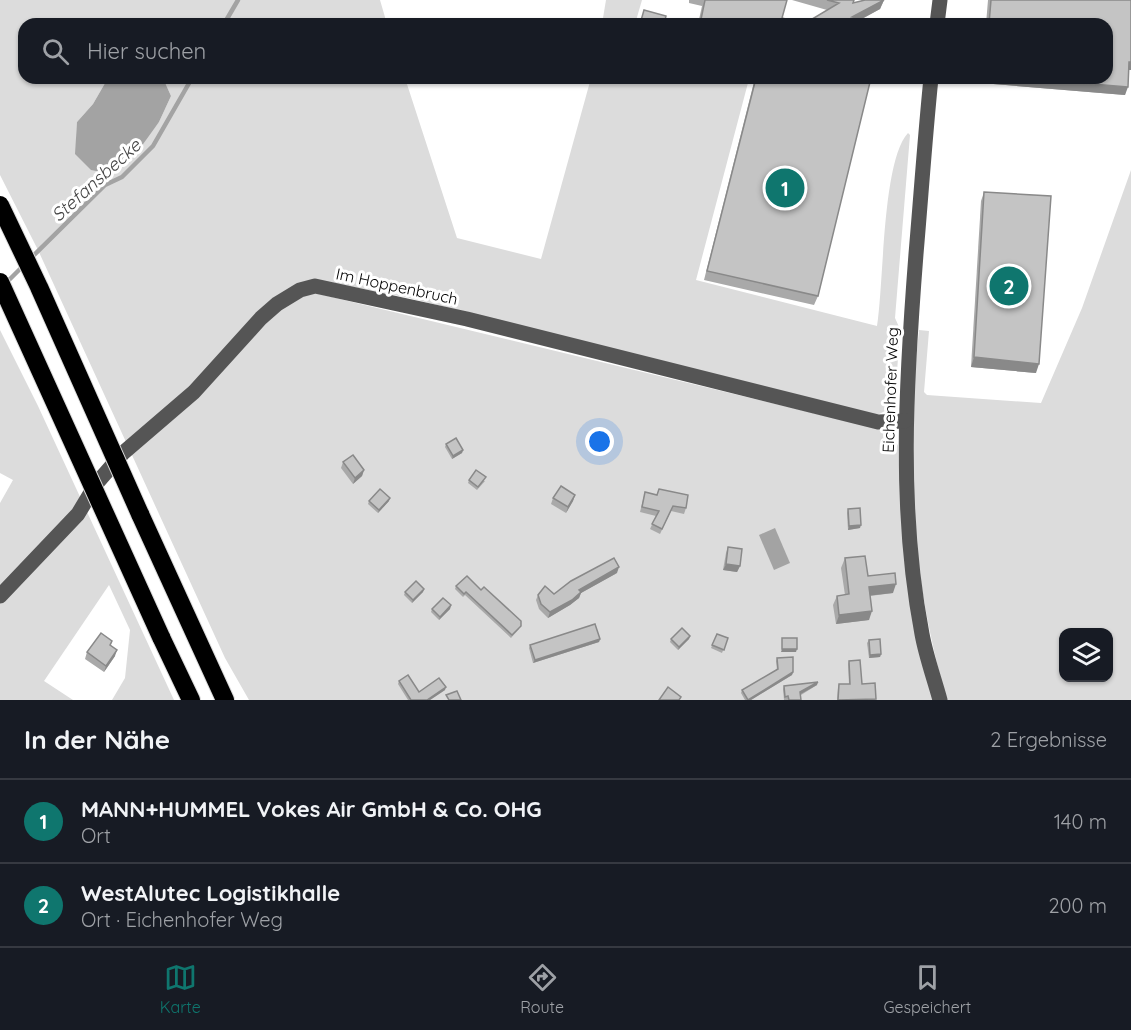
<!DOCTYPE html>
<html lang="de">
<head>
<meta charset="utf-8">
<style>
	body { margin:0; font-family:Quicksand,sans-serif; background:#20242c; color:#f1f3f6 }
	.controls { position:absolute; right:18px; bottom:18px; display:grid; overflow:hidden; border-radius:12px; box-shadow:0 2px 4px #0004 }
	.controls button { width:54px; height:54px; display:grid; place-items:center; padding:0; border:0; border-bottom:2px solid #363941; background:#171b24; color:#f1f3f6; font:30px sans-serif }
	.you { position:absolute; left:600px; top:442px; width:21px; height:21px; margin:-15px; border:4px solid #fff; border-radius:50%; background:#1a73e8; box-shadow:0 0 0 9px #1a73e833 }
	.badge { display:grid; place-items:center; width:39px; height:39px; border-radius:50%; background:#0f766e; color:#fff; font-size:20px; font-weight:700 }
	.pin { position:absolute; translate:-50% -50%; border:3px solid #fff; box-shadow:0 2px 6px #0006 }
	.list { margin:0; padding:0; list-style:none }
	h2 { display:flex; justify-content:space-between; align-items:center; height:78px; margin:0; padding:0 24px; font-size:26px }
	h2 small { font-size:20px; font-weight:400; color:#9ea1a6 }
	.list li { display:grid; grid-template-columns:39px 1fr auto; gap:18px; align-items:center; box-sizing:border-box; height:84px; padding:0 24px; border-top:2px solid #363941 }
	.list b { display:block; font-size:22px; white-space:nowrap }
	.list p { margin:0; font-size:20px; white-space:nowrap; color:#9ea1a6 }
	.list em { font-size:20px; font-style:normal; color:#9ea1a6 }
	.icon { flex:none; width:33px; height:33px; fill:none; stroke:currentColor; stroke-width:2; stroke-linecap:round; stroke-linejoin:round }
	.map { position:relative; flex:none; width:1131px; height:700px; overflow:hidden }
	.search { position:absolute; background:#171b24; box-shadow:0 2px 4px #0004; left:18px; right:18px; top:18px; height:66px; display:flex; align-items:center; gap:15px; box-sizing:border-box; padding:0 21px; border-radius:18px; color:#9ea1a6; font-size:22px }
	.sheet { height:246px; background:#171b24 }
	nav { display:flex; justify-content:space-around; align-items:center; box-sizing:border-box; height:84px; border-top:2px solid #363941; background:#171b24; font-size:16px; color:#9ea1a6 }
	nav a { display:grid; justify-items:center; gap:3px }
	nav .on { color:#0f766e }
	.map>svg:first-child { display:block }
</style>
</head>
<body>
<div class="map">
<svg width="1131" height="700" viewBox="0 0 1131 700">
	<rect width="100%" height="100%" fill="#fff"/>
	<g fill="#dcdcdc" fill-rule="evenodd">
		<path d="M0,0H380L387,24H24V78H108L93,104L77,122L76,154L146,138L159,122L171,96L163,78H405L457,238L541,259L591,78L749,79L696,280L877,326C884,283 882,161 908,133L910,135L895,318L900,329L895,401L889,409L877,415L409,298L317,280L319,294L888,431L895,439L898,446L903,539L933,700H249L225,658L38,250L0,175Z"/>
		<path d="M606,0H642L635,24H602Z"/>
		<path d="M1131,170V700H947C926,629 915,556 911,482C909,432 914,381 919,330L929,331L924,392L927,395L1041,403L1082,308ZM1064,632H1108V678H1064Z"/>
		<path d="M0,330L38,406L174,700H112L125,678L130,630L109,585L44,681L73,700H0V503L13,480L0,473Z"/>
	</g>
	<g fill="#a3a3a3">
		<path d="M108,78H163L171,96L159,122L133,158L106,173L91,170L75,154L77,122L93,104Z"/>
		<path d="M775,528L790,563L774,570L759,535Z"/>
	</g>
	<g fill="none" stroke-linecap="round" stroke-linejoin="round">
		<g stroke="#a3a3a3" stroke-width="4.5">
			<path d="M224,24L238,0"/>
			<path d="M30,259L105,185L122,177L153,146L192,78"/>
			<path d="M6,283L24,265"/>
		</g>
		<defs>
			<g id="highway">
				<path d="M140,514L225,700"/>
				<path d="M161,637L191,700"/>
			</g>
		</defs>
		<use href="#highway" stroke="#dbdbdb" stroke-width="20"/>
		<g stroke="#555" stroke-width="15">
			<path d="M937,24L940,0"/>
			<path d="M931,78C925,137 921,196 916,254C906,382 898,508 922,634C926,656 934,678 940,700"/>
			<path d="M0,596L78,514L96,484L123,453L194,392L261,318L277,304L300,290L315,286L467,319L878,422L905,421"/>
		</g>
		<use href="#highway" stroke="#000" stroke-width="18"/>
		<defs>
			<g id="highway-bridge">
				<path d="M0,205L39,287L140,514"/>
				<path d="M0,282L161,637"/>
			</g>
		</defs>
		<use href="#highway-bridge" stroke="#dbdbdb" stroke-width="20" stroke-linecap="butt"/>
		<use href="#highway-bridge" stroke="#000" stroke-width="18"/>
	</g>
	<g fill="#a9a9a9">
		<path d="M689,0H787L782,18L804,24L827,10L792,0H854L853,3L884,0L880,9L862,19L882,24H698L702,6L689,3Z"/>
		<path d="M988,0H1131V70H1129L1125,95L981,83L982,78H1107V24H986Z"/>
		<path d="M755,78H833L844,81L845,78H871L818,296L814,305L704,280Z"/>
		<path d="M874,78H891L890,81Z"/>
		<path d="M984,192L1036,373L971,367L981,201Z"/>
		<path d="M446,444L463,450L462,453L452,459L445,447Z"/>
		<path d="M343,462L364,470L362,476L353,484L341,468Z"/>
		<path d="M469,480L485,481L477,490L468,483Z"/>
		<path d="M659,489L686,508L684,514L671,511L660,534L650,529L656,516L640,512L645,492L657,495Z"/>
		<path d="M575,495L573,501L566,513L551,504L553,498Z"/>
		<path d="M369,501H389L378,513L368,504Z"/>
		<path d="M848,509L860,528L848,530L847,513Z"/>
		<path d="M728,547L740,566L737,572L723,570L726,553Z"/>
		<path d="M845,558L868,576L893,593L870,596L869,620L836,624L833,605L837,596L845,595L841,568Z"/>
		<path d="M617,573L581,593L579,598L570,605L548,618L539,609L536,600L538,595L554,594Z"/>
		<path d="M456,586L481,590L519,629L511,638L465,595L463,597L455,589Z"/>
		<path d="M424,589L423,592L412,603L404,595L405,592Z"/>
		<path d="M451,605L450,609L439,620L431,612L432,609Z"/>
		<path d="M717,634L728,638L722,653L711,648Z"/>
		<path d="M690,636L689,639L678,650L670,642L671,639Z"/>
		<path d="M600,639L599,642L533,663L529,648L530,645Z"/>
		<path d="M869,640L881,654L880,657L869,658L867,643Z"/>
		<path d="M112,641L111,645L115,656L104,672L85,659L87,652Z"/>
		<path d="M777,658L793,672L792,675L751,700H745L741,693L742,690L777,670L776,661Z"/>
		<path d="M849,661L862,684L876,699L875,700H837L838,687L839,684H849L848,664Z"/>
		<path d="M399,681L419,692L445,690L430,700H408L398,684Z"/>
		<path d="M817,685L801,695V700H784L783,689L784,686Z"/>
	</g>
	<g fill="#898989">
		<path d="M884,0L880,9L852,24V17Z"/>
		<path d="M1129,62H1131V70H1126Z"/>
		<path d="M983,78H1020L1128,87L1125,95L981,83Z"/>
		<path d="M974,357L1039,364L1036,373L971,367Z"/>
		<path d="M463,450L462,453L452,459L453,456Z"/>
		<path d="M364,470L362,476L353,484L355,478Z"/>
		<path d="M575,495L573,501L566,513L568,507Z"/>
		<path d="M390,498L389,501L378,513L379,510Z"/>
		<path d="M861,525L860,528L848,530L849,526Z"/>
		<path d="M726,564L740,566L737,572L723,570Z"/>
		<path d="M619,567L617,573L581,593L579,598L570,605L548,618L550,612L579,590Z"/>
		<path d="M896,584L893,593L866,596L869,587Z"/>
		<path d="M424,589L423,592L412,603L413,600Z"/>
		<path d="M451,605L450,609L439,620L440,617Z"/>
		<path d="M872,611L869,620L836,624L839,615Z"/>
		<path d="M690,636L689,639L678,650L679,647Z"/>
		<path d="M600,639L599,642L533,663L535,660Z"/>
		<path d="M782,649H797L796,652H781Z"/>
		<path d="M117,650L115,656L104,672L106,666Z"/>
		<path d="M881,654L880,657L869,658L870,655Z"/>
		<path d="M793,672L792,675L751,700H748Z"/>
		<path d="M818,682L817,685L799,695L800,692Z"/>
		<path d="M446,687L445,690L430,700H427Z"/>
	</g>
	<g fill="#c4c4c4" stroke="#898989" stroke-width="1.5">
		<path d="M705,0H787L782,18L804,24L839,3L827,0H854L853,3L865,0H884L852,17L882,24H700Z"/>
		<path d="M991,0H1131V62H1129L1128,87L1020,78H1107V24H989Z"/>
		<path d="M644,10L666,16L664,24H640Z"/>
		<path d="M756,78H833L845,81L846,78H871L818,296L707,271Z"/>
		<path d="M984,192L1051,196L1039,364L974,357Z"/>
		<path d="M456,438L463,450L453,456L446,444Z"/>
		<path d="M353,455L364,470L355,478L343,462Z"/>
		<path d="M476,470L486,477L478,487L469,480Z"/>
		<path d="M561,486L575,495L568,507L553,498Z"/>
		<path d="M380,489L390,498L379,510L369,501Z"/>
		<path d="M659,489L688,495L686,508L673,506L662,529L652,524L659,511L642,507L645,492L657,495Z"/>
		<path d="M860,508L861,525L849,526L848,509Z"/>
		<path d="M728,547L742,549L740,566L726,564Z"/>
		<path d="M865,556L868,576L895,573L896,584L869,587L872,611L839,615L837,596L849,594L845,558Z"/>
		<path d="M614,558L619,567L579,590L581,592L572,600L550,612L541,604L538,595L545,586L554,594L571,581Z"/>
		<path d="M467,576L481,590L484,587L521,621V626L512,635L466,592L464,594L456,586Z"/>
		<path d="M416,581L424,589L413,600L405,592Z"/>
		<path d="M443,598L451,605L440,617L432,609Z"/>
		<path d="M595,624L600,639L535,660L530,645Z"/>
		<path d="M682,628L690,636L679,647L671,639Z"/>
		<path d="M101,633L112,641L110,645L117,650L106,666L87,652Z"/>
		<path d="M717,634L728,638L724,650L712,645Z"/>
		<rect x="782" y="638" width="15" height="11"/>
		<path d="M880,639L881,654L870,655L869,640Z"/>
		<path d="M793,657V672L748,700L742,690L778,669L777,658Z"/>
		<path d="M860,660L862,684L875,683L876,699L838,700L839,684H850L849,661Z"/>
		<path d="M408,675L419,692L439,678L446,687L427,700H411L399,681Z"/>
		<path d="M818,682L800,692L801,700H789L788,696L785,697L784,686Z"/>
		<path d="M668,687L681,697L679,700H659Z"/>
		<path d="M457,691L461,700H449L446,695Z"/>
	</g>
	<g text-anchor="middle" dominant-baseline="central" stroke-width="6" stroke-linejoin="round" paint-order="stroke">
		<g font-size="16" fill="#000" stroke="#fff">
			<text transform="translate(397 286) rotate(12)">Im Hoppenbruch</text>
			<text transform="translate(890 390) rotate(-88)">Eichenhofer Weg</text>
		</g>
		<g font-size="18" font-style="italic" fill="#444" stroke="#fff">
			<text transform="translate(96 180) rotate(-42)">Stefansbecke</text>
		</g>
	</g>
</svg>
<div class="controls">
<button><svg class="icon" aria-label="layers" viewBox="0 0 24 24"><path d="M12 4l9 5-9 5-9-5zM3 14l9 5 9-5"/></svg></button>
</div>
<div class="you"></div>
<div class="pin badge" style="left:785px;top:188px">1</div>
<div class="pin badge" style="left:1009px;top:286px">2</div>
<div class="search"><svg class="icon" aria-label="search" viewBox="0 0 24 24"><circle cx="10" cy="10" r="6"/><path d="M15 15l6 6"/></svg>Hier suchen</div>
</div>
<section class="sheet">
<h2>In der Nähe<small>2 Ergebnisse</small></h2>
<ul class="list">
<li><span class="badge">1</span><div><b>MANN+HUMMEL Vokes Air GmbH &amp; Co. OHG</b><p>Ort</p></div><em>140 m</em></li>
<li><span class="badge">2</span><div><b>WestAlutec Logistikhalle</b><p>Ort · Eichenhofer Weg</p></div><em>200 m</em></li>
</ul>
</section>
<nav>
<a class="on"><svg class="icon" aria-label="map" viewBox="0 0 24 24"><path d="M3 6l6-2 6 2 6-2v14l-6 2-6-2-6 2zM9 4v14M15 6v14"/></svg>Karte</a>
<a><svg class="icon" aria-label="directions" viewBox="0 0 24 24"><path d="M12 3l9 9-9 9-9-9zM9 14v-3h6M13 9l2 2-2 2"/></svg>Route</a>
<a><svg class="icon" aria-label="saved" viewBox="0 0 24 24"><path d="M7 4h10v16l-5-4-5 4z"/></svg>Gespeichert</a>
</nav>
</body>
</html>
